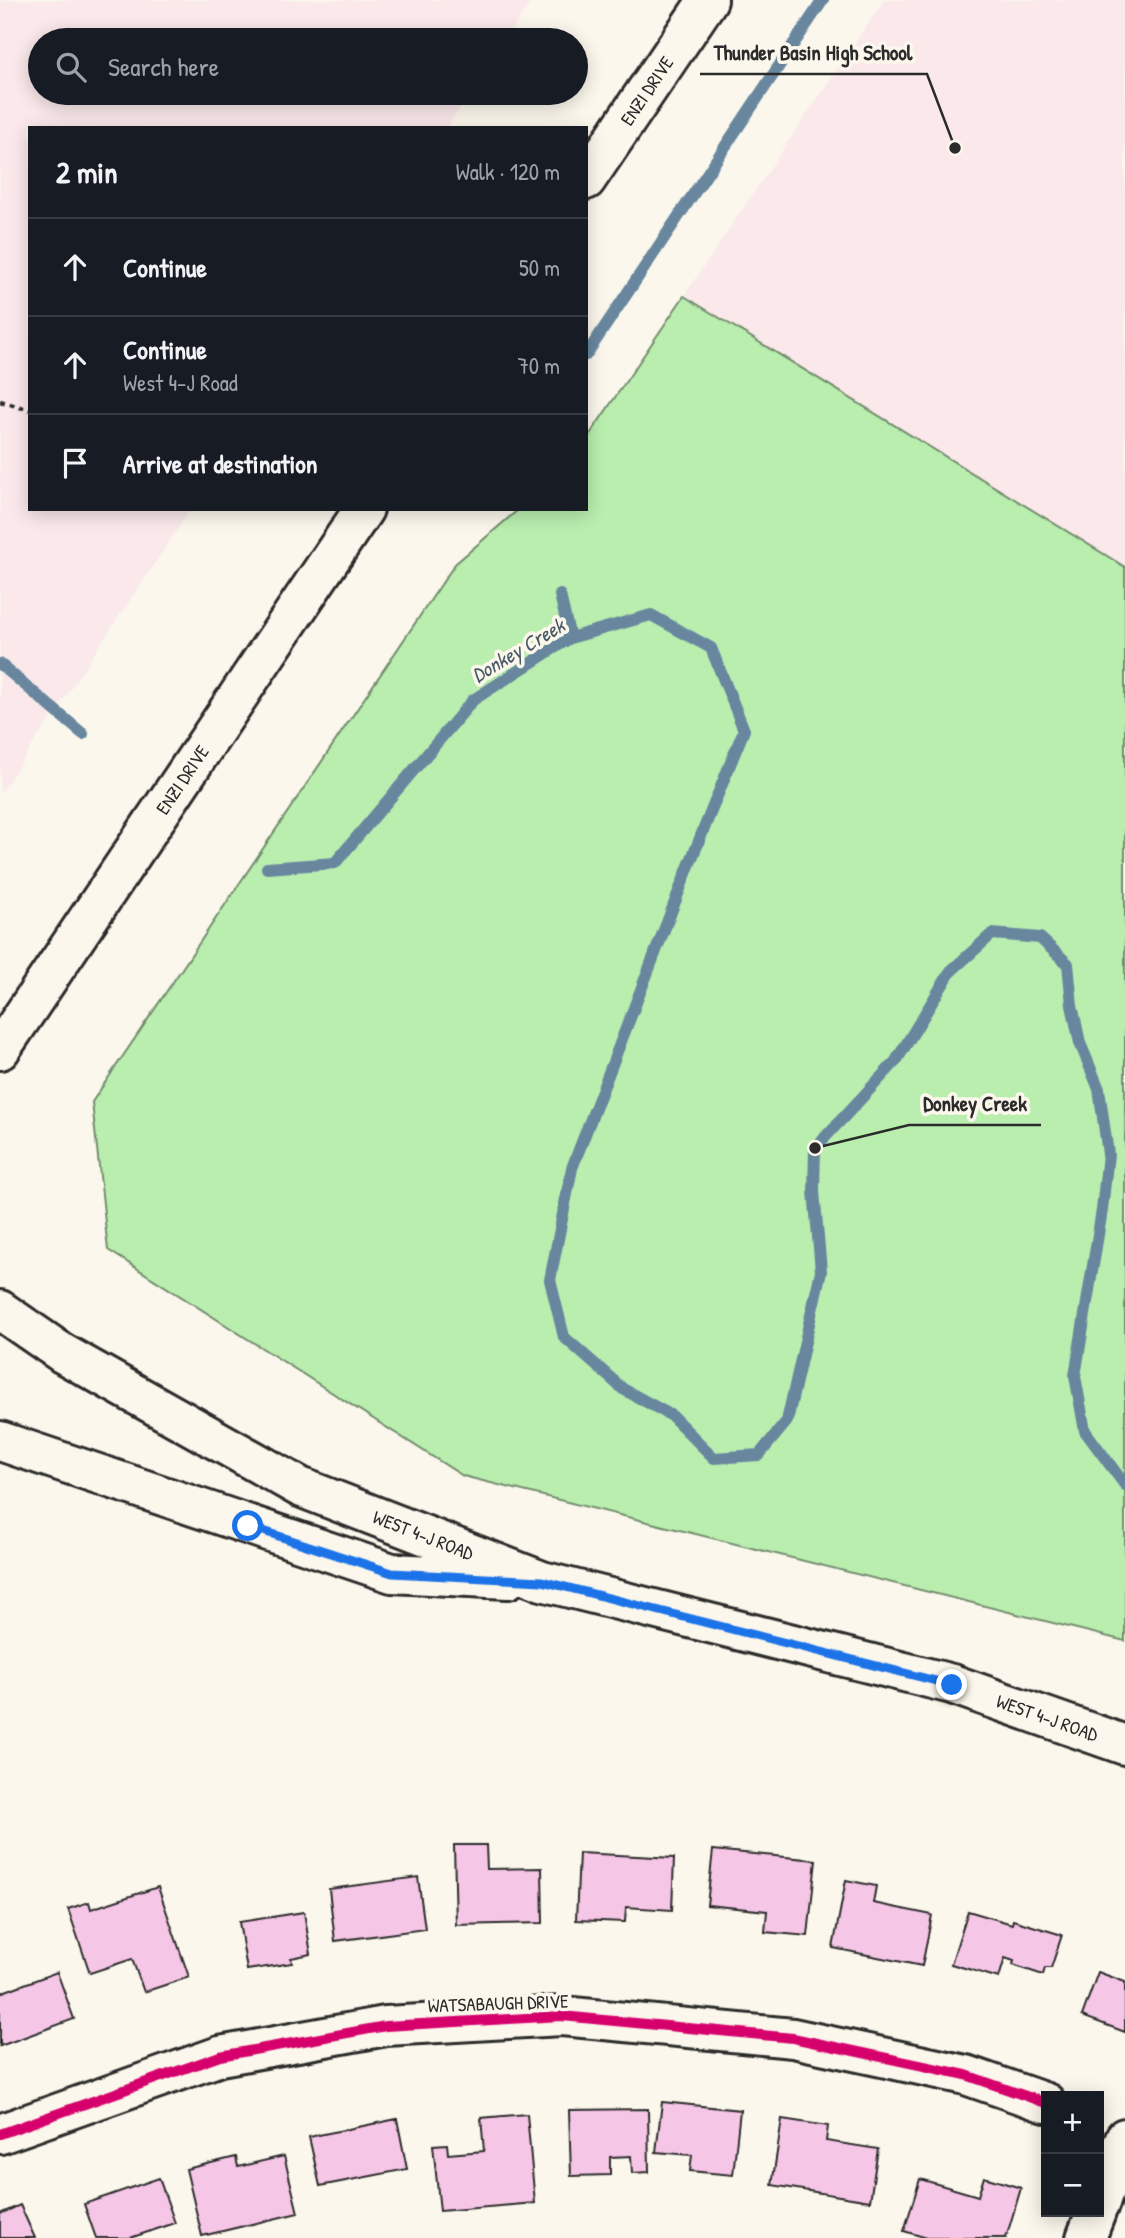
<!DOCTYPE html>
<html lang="en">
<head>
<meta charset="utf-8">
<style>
	body { margin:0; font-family:"Patrick Hand",sans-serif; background:#20242c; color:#f1f3f6 }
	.controls { position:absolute; right:21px; bottom:21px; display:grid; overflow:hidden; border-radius:0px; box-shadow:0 4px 18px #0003 }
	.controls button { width:63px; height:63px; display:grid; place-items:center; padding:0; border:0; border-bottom:2px solid #363941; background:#171b24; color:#f1f3f6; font:35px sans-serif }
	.stop { position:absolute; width:21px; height:21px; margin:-16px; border:5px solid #1a73e8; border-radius:50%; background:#fff }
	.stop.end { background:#1a73e8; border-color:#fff; box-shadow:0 2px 7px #0008 }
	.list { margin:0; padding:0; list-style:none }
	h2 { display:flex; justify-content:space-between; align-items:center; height:91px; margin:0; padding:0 28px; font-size:30px }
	h2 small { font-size:23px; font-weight:400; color:#9ea1a6 }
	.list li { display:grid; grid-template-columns:46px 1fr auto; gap:21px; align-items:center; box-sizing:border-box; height:98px; padding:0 28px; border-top:2px solid #363941 }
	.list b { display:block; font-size:26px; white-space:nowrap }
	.list p { margin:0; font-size:23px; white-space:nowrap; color:#9ea1a6 }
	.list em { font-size:23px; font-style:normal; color:#9ea1a6 }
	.icon { flex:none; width:38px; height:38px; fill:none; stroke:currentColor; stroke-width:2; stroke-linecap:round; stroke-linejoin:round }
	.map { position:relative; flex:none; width:1125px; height:2238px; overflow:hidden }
	.search { position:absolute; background:#171b24; box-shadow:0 4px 18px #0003; left:28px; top:28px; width:560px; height:77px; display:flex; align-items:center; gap:18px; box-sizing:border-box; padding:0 24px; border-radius:38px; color:#9ea1a6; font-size:26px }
	.panel { position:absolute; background:#171b24; box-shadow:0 4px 18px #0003; left:28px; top:126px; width:560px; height:385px; border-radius:0px }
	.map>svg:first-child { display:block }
</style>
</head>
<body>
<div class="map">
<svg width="1125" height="2238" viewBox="0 0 1125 2238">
	<rect width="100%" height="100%" fill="#fbf7ec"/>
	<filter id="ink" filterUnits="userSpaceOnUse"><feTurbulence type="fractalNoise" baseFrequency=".0143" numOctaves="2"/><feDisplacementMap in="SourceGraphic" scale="14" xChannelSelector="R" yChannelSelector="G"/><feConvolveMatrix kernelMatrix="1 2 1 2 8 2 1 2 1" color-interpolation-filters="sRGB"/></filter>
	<g filter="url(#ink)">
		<g fill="#fae8ea">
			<path d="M0,0H532L505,40H40V93H470L447,128H30V509H191L0,794Z"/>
			<path d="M884,0H1125V567L684,296Z"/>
		</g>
		<path fill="#b9eeaf" stroke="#728c6d" stroke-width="2" d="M684,296L1125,567V1641L463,1476L108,1250L92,1102L455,564L519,509H586V440Z"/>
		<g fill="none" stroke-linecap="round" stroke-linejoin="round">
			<g stroke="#68879f" stroke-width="12">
				<path d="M586,355L823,0"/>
				<path d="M560,595L570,638"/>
				<path d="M0,664L83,734"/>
				<path d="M267,868L335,863L473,700L570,638L651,615L711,648L744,730L690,863L572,1168L550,1280L564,1337L623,1389L672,1416L714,1458L759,1455L787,1421L821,1271L814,1191L815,1148L896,1061L951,971L992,934L1040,938L1068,964L1072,1005L1080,1043L1099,1089L1108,1154L1102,1210L1075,1376L1085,1431L1125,1485"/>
			</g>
		</g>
		<g fill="#f6c6e7" stroke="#2b2b2b" stroke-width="2">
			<path d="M454,1845H486L487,1869L542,1868L543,1923L456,1925Z"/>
			<path d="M713,1850L816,1860L808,1936L765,1932L767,1911L707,1905Z"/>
			<path d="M579,1853L674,1858L672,1910L626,1907L625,1922L576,1920Z"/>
			<path d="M418,1877L425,1929L335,1941L329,1889Z"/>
			<path d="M846,1880L876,1886L873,1903L932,1915L922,1966L833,1948Z"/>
			<path d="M158,1887L189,1977L144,1992L132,1959L90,1973L68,1909L89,1902L91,1909Z"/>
			<path d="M968,1911L1012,1924L1013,1920L1062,1935L1051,1968H1045L1043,1975L1013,1965L1014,1961L1005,1958L999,1978L951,1964Z"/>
			<path d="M304,1912L311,1954L291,1958L292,1963L247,1970L239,1922Z"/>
			<path d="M57,1972L74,2019L0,2046V1993Z"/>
			<path d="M1098,1972L1125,1982V2032L1082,2016Z"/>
			<path d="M662,2102L740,2110L733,2175L690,2171L692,2155L656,2152Z"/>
			<path d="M648,2109L649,2172L632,2173L631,2156L610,2157V2175L571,2176L569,2110Z"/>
			<path d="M527,2114L535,2203L440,2211L433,2145L447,2144L448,2154L484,2151L481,2118Z"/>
			<path d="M397,2119L407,2169L320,2186L309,2137Z"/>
			<path d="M782,2119L828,2126L826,2141L878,2149L870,2201L772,2185Z"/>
			<path d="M284,2156L298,2213L202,2236L186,2169L236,2157L238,2167Z"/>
			<path d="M984,2177L1021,2188L1006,2238H927L904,2231L920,2179L978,2196Z"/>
			<path d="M159,2178L175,2223L130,2238H96L84,2204Z"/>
			<path d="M20,2205L35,2238H0V2214Z"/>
		</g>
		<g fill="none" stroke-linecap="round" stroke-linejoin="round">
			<defs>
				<g id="minor">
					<path d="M0,2134L220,2056L386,2026L562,2016L793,2038L966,2075L1046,2103"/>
					<path d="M1099,2205L1125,2138"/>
					<path d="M1086,2238L1096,2212"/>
				</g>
				<g id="major">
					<path id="s1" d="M586,180L708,0"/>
					<path id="s2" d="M0,1050L364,509"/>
					<path id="s3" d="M0,1310L62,1353L300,1487L542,1581L952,1684L1125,1745"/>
					<path d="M0,1441L392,1573L508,1579"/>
				</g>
			</defs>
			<use href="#minor" stroke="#2b2b2b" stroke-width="44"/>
			<use href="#major" stroke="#2b2b2b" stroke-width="44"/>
			<path stroke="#2b2b2b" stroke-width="4.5" stroke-dasharray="5 5" stroke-linecap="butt" d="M0,401L30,410"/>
			<use href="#minor" stroke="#fbf7ec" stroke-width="38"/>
			<use href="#major" stroke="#fbf7ec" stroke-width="38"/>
			<defs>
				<path id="cycleway" d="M0,2134L220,2056L386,2026L562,2016L793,2038L966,2075L1046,2103"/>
			</defs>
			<use href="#cycleway" stroke="#fbf7ec" stroke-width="15"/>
			<use href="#cycleway" stroke="#d6006c" stroke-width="10"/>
		</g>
	</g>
	<g fill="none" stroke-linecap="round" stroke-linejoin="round" filter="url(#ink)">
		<path stroke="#1a73e8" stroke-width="9" d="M248,1526L392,1573L542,1581L952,1685"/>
	</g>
	<g text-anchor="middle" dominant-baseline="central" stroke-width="7" stroke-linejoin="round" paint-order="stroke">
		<g font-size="19" fill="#2b2b2b" stroke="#fbf7ec">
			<text stroke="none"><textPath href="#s1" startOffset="108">ENZI DRIVE</textPath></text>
			<text stroke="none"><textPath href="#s2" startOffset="326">ENZI DRIVE</textPath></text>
			<text stroke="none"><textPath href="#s3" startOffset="481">WEST 4-J ROAD</textPath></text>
			<text stroke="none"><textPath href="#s3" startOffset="1132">WEST 4-J ROAD</textPath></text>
			<text transform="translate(498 2003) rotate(-2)">WATSABAUGH DRIVE</text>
		</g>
		<g font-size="21" font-style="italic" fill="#495965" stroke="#fbf7ec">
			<text transform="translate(518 650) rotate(-31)">Donkey Creek</text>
		</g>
	</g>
	<path fill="none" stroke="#2b2b2b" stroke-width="2.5" d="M955 148L927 74H700M815 1148L909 1125H1041"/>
	<g fill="#2b2b2b" stroke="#fbf7ec" stroke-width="2.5">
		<circle cx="955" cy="148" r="7"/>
		<circle cx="815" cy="1148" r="7"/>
	</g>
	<g font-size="21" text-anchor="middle" font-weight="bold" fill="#2b2b2b" stroke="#fbf7ec" stroke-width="7" stroke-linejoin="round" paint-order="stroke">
		<text x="813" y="60">Thunder Basin High School</text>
		<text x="975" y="1111">Donkey Creek</text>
	</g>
</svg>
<div class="controls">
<button>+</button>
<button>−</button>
</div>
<div class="stop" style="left:248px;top:1526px"></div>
<div class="stop end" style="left:952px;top:1685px"></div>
<div class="search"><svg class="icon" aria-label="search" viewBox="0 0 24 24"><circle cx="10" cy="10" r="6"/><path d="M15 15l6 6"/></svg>Search here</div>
<section class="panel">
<h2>2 min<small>Walk · 120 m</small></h2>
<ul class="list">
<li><svg class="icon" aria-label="ahead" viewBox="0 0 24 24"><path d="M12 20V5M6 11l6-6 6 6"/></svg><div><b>Continue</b></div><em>50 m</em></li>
<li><svg class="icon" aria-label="ahead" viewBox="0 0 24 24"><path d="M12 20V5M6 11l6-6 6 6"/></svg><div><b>Continue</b><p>West 4-J Road</p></div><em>70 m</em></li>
<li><svg class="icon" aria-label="arrive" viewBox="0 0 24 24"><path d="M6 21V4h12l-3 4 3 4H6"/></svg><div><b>Arrive at destination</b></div></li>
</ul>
</section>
</div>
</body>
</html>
